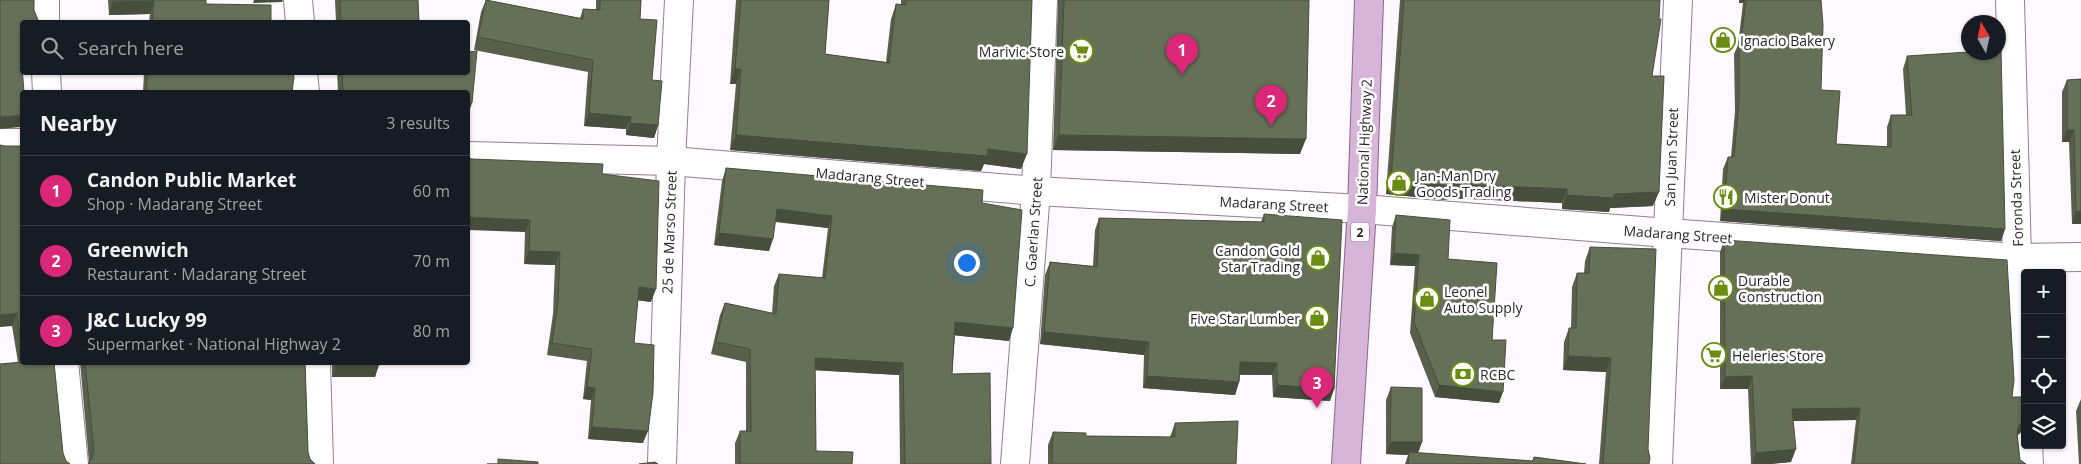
<!DOCTYPE html>
<html lang="en">
<head>
<meta charset="utf-8">
<style>
	body { margin:0; font-family:"Open Sans",sans-serif; background:#20242c; color:#f1f3f6 }
	.controls { position:absolute; right:15px; bottom:15px; display:grid; overflow:hidden; border-radius:5px; box-shadow:0 1px 4px #0004 }
	.controls button { width:45px; height:45px; display:grid; place-items:center; padding:0; border:0; border-bottom:1px solid #363941; background:#171b24; color:#f1f3f6; font:25px sans-serif }
	.compass { position:absolute; left:1961px; top:15px; width:45px; height:45px; border-radius:50%; background:#171b24; box-shadow:0 1px 4px #0004; rotate:351deg }
	.you { position:absolute; left:966px; top:262px; width:18px; height:18px; margin:-12px; border:4px solid #fff; border-radius:50%; background:#1a73e8; box-shadow:0 0 0 8px #1a73e833 }
	.badge { display:grid; place-items:center; width:32px; height:32px; border-radius:50%; background:#db2777; color:#fff; font-size:16px; font-weight:700 }
	.pin { position:absolute; translate:-50% -41px; filter:drop-shadow(0 1px 2px #0008) }
	.pin::after { content:''; position:absolute; top:26px; width:18px; height:15px; background:inherit; clip-path:polygon(0 0,100% 0,50% 100%) }
	.list { margin:0; padding:0; list-style:none }
	h2 { display:flex; justify-content:space-between; align-items:center; height:65px; margin:0; padding:0 20px; font-size:21px }
	h2 small { font-size:16px; font-weight:400; color:#9ea1a6 }
	.list li { display:grid; grid-template-columns:32px 1fr auto; gap:15px; align-items:center; box-sizing:border-box; height:70px; padding:0 20px; border-top:1px solid #363941 }
	.list b { display:block; font-size:19px; white-space:nowrap }
	.list p { margin:0; font-size:16px; white-space:nowrap; color:#9ea1a6 }
	.list em { font-size:16px; font-style:normal; color:#9ea1a6 }
	.icon { flex:none; width:28px; height:28px; fill:none; stroke:currentColor; stroke-width:2; stroke-linecap:round; stroke-linejoin:round }
	.map { position:relative; flex:none; width:2081px; height:464px; overflow:hidden }
	.search { position:absolute; background:#171b24; box-shadow:0 1px 4px #0004; left:20px; top:20px; width:450px; height:55px; display:flex; align-items:center; gap:12px; box-sizing:border-box; padding:0 18px; border-radius:5px; color:#9ea1a6; font-size:19px }
	.panel { position:absolute; background:#171b24; box-shadow:0 1px 4px #0004; left:20px; top:90px; width:450px; height:275px; border-radius:5px }
	.map>svg:first-child { display:block }
</style>
</head>
<body>
<div class="map">
<svg width="2081" height="464" viewBox="0 0 2081 464">
	<rect width="100%" height="100%" fill="#fef9fe"/>
	<g fill="none" stroke-linecap="round" stroke-linejoin="round">
		<defs>
			<g id="street">
				<path d="M45,0V22"/>
				<path d="M298,0L300,22"/>
				<path d="M2010,0L2017,258L2025,395"/>
				<path d="M46,72L47,92"/>
				<path d="M303,72L305,92"/>
				<path d="M0,143H22"/>
				<path d="M468,156L671,161L1036,191L1362,209L1668,233L2017,258L2081,257"/>
				<path d="M64,362L74,464"/>
				<path d="M316,362L319,464"/>
				<path d="M2028,445L2029,464"/>
				<path d="M662,464L671,161L679,0"/>
				<path d="M1015,464L1036,191L1043,0"/>
				<path d="M1658,464L1678,0"/>
			</g>
			<path id="primary" d="M1346,464L1362,209L1369,0"/>
		</defs>
		<use href="#street" stroke="#917e93" stroke-width="30"/>
		<use href="#primary" stroke="#8a638d" stroke-width="30"/>
		<use href="#street" stroke="#fff" stroke-width="28"/>
		<use href="#primary" stroke="#d6b5d9" stroke-width="28"/>
	</g>
	<g fill="#585f4b">
		<path d="M108,0H206V4L271,22H149L150,14L109,15Z"/>
		<path d="M335,0H418L419,22H336Z"/>
		<path d="M486,0L580,18L583,9H596V0H641L640,19L652,80L658,125L654,138L626,135V129L584,126L588,72L474,50L481,12Z"/>
		<path d="M736,0H829L825,54L886,62L891,19L896,4L901,5V0H1032L1021,169L984,164L981,171L730,150L736,84H730Z"/>
		<path d="M1058,0H1309L1300,154L1053,150Z"/>
		<path d="M1400,0H1660L1652,76L1653,206L1610,208L1609,212L1562,209V203L1448,198L1447,200L1386,194Z"/>
		<path d="M1739,0H1821V90L1836,144L1887,147V127L1891,115H1906L1903,69L1907,56L2005,229L2001,241L1720,221L1723,169L1728,157H1731L1735,111L1734,54L1738,45L1743,3H1739Z"/>
		<path d="M144,72H293L292,92H143Z"/>
		<path d="M337,72H468V115V92H338Z"/>
		<path d="M2081,79V224H2072L2069,142H2062V92L2067,80Z"/>
		<path d="M5,146H22V362L0,464L18,362L12,326Z"/>
		<path d="M472,159L602,174L651,302L638,300L634,343L643,443L588,439L591,400L583,399L587,361L547,355L553,314L555,265L524,264L525,232Z"/>
		<path d="M726,168L982,203L1009,341L955,335L952,374L991,464H900L899,375L815,370L816,451L852,464H735V443L740,431H746V362L711,354L720,315L725,303L772,313L774,286L779,274L822,278L828,228L775,222L769,251L714,245L722,181Z"/>
		<path d="M1264,214L1330,401L1273,397L1272,375H1240L1239,382L1235,395L1143,388L1144,355L1040,344L1045,275L1050,262L1093,266L1095,230L1099,218L1261,222Z"/>
		<path d="M1396,215L1448,259L1492,340L1499,403L1435,397L1410,333L1415,266L1390,265L1392,227Z"/>
		<path d="M1724,240L2012,397H2025V424L2022,431L2017,435L2020,460L2026,464H1851L1856,420L1793,421L1791,462L1770,464H1751L1748,389H1720V252Z"/>
		<path d="M1590,247L1648,449L1649,464H1599L1606,372L1563,370L1564,342L1569,328H1571L1572,287L1577,273H1584L1585,261Z"/>
		<path d="M80,362H305L308,452L310,459L89,462Z"/>
		<path d="M332,362H379L375,377H332Z"/>
		<path d="M1391,387L1422,442L1418,453L1532,461L1534,457L1586,464H1405L1408,455L1386,454V400Z"/>
		<path d="M2081,399V464H2079L2076,411Z"/>
		<path d="M1175,423L1236,464H1048V445L1053,432L1086,436L1170,437Z"/>
	</g>
	<g fill="#474e3d">
		<path d="M254,0H283L282,2L253,3Z"/>
		<path d="M1740,0H1744L1743,3H1739Z"/>
		<path d="M154,1L150,14L109,15L113,2Z"/>
		<path d="M735,69H741L736,84H730Z"/>
		<path d="M468,102L472,103L468,115Z"/>
		<path d="M589,113L631,117L626,129L584,126Z"/>
		<path d="M22,115V124L21,127L0,129V117Z"/>
		<path d="M630,123L658,125L654,138L626,135Z"/>
		<path d="M2067,130H2074L2069,142H2062Z"/>
		<path d="M736,135L988,149L1027,154L1021,169L984,164L981,171L730,150Z"/>
		<path d="M1059,135L1306,139L1300,154L1053,150Z"/>
		<path d="M1391,180L1567,189L1562,203L1448,198L1447,200L1386,194Z"/>
		<path d="M1659,192L1653,206L1610,208L1609,212L1562,209L1567,195L1614,194Z"/>
		<path d="M777,209L832,216L828,228L772,221Z"/>
		<path d="M1724,209L2005,229L2001,241L1720,221Z"/>
		<path d="M2081,211V224H2072L2076,212Z"/>
		<path d="M468,217L530,220L525,232L468,230Z"/>
		<path d="M719,233L773,239L769,251L714,245Z"/>
		<path d="M529,251L560,252L555,265L524,264Z"/>
		<path d="M1394,253L1419,255L1415,266L1390,265Z"/>
		<path d="M639,287L656,289L651,302L635,300Z"/>
		<path d="M17,313L12,326L0,327V315Z"/>
		<path d="M955,322L1013,328L1009,341L951,335Z"/>
		<path d="M1044,332L1149,342L1144,355L1040,344Z"/>
		<path d="M1568,356L1611,358L1606,372L1563,370Z"/>
		<path d="M815,358L903,363L899,375L810,370Z"/>
		<path d="M1240,362L1277,363L1272,375L1236,374Z"/>
		<path d="M337,364L379,365L375,377H332Z"/>
		<path d="M1147,376L1239,382L1235,395L1143,388Z"/>
		<path d="M1752,376L1748,389H1720L1725,377Z"/>
		<path d="M1277,385L1334,389L1330,401L1273,397Z"/>
		<path d="M1439,385L1503,392L1499,403L1435,397Z"/>
		<path d="M587,387L595,388L591,400L583,399Z"/>
		<path d="M1860,408L1856,420L1787,421L1792,409Z"/>
		<path d="M2025,420V424L2022,431L2014,438L2019,425Z"/>
		<path d="M592,427L648,431L643,443L588,439Z"/>
		<path d="M1390,442H1422L1417,455L1409,452L1408,455L1386,454Z"/>
		<path d="M1796,449L1791,462L1770,464H1752L1756,453Z"/>
	</g>
	<g fill="#666f57" stroke="#474e3d">
		<path d="M0,0H34V10L38,20V22H22V54H21L24,92H22V115L0,117Z"/>
		<path d="M113,0H206V4L271,5V22H152L154,1L113,2Z"/>
		<path d="M340,0H418L419,22H341Z"/>
		<path d="M486,0L583,19V9L600,10V0H641L640,19L657,20L652,80L662,81L658,125L630,123L631,117L589,113L593,60L478,37Z"/>
		<path d="M741,0H829L825,54L889,63L896,4L905,5L906,0H1032L1027,154L988,149L987,156L736,135L741,69H735Z"/>
		<path d="M1064,0H1309L1306,139L1059,135Z"/>
		<path d="M1404,0H1660L1659,19H1661L1652,76H1664L1659,192L1614,194V198L1567,195V189L1453,184V186L1391,180Z"/>
		<path d="M1746,0H1821L1823,25L1821,90L1840,91L1836,144L1891,147V115H1912L1907,56L1968,52H1998V50L2001,49L2005,229L1724,209L1728,157H1734L1739,99V41H1741Z"/>
		<path d="M477,51L472,103L468,102V92H343L342,72H468V52Z"/>
		<path d="M148,72H293L294,77L292,92H146Z"/>
		<path d="M2081,79V211L2076,212L2074,130H2067V80Z"/>
		<path d="M0,145L5,146H22V353L17,313L0,315Z"/>
		<path d="M468,158L472,159L603,164L602,174L659,181L656,289L639,287L634,343L654,345L653,393L648,431L592,427L595,388L587,387L592,349L552,343L558,302L560,252L529,251L530,220L468,217Z"/>
		<path d="M726,168L983,190L982,203L1022,210L1013,328L955,322L952,374L990,373L991,464H905L903,363L815,358L816,451L853,452L852,464H740V431H751L750,349L716,342L725,303L776,314L779,274L825,278L832,216L777,209L773,239L719,233Z"/>
		<path d="M1264,214L1342,220L1334,389L1277,385V363L1240,362L1239,382L1147,376L1149,342L1044,332L1050,262L1097,267L1099,218L1264,222Z"/>
		<path d="M1396,215L1450,220L1448,259L1497,263L1492,340H1506L1503,392L1439,385L1414,322L1419,255L1394,253Z"/>
		<path d="M1724,240L2007,260L2014,380L2012,397H2025V420L2019,425L2017,433L2020,460L2026,464H1854L1860,408L1792,409L1796,449L1756,453L1752,376L1725,377Z"/>
		<path d="M1590,247L1656,249L1648,449L1650,458L1649,464H1603L1611,358L1568,356L1569,328H1576L1577,273H1589Z"/>
		<path d="M22,362H54L63,453L66,461L70,464H0V364Z"/>
		<path d="M85,362H305L308,452L310,459L315,464H88L92,458L94,451Z"/>
		<path d="M337,362H379V365L337,364Z"/>
		<path d="M1391,387L1422,388V442H1390Z"/>
		<path d="M1238,421L1236,464H1052L1053,432L1086,433V436L1175,437V423Z"/>
		<path d="M1409,452L1533,461L1534,457L1586,464H1408Z"/>
		<path d="M498,459L538,462V464H487H498Z"/>
		<path d="M655,462L658,464H639Z"/>
	</g>
	<defs>
		<symbol id="shop-ring" viewBox="-11 -11 22 22"><circle r="9.5" fill="#fff" stroke="#6a8c11" stroke-width="1.5"/><path d="M-5-2.5h2.3a2.7 3.5 0 0 1 5.4 0H5L5.5 6h-11ZM-1.5-2.5h3a1.5 2.3 0 0 0-3 0Z" fill="#6a8c11"/></symbol>
		<symbol id="supermarket-ring" viewBox="-11 -11 22 22"><circle r="9.5" fill="#fff" stroke="#6a8c11" stroke-width="1.5"/><path d="M-6-5.5h2.5l.6 2H6L4.5 2H-2.5L-4.4-4H-6ZM-1.5 3.2a1.3 1.3 0 1 0 .1 0ZM3 3.2a1.3 1.3 0 1 0 .1 0Z" fill="#6a8c11"/></symbol>
		<symbol id="restaurant-ring" viewBox="-11 -11 22 22"><circle r="9.5" fill="#fff" stroke="#6a8c11" stroke-width="1.5"/><path d="M-5-6h1v4h1v-4h1v4h1v-4h1v5L-1.5 .5V6h-2V.5L-5-1ZM5-6V6H3V1.5H1.5Q1.5-4 5-6Z" fill="#6a8c11"/></symbol>
		<symbol id="bank-ring" viewBox="-11 -11 22 22"><circle r="9.5" fill="#fff" stroke="#6a8c11" stroke-width="1.5"/><path d="M-6-4H6V4H-6ZM0-2.3a2.3 2.3 0 1 0 0 4.6a2.3 2.3 0 1 0 0-4.6Z" fill="#6a8c11"/></symbol>
	</defs>
	<g fill-rule="evenodd">
		<use href="#shop-ring" x="1709" y="26" width="28" height="28"/>
		<use href="#supermarket-ring" x="1067" y="37" width="28" height="28"/>
		<use href="#shop-ring" x="1385" y="169" width="28" height="28"/>
		<use href="#restaurant-ring" x="1712" y="183" width="28" height="28"/>
		<use href="#shop-ring" x="1304" y="244" width="28" height="28"/>
		<use href="#shop-ring" x="1707" y="274" width="28" height="28"/>
		<use href="#shop-ring" x="1413" y="285" width="28" height="28"/>
		<use href="#shop-ring" x="1303" y="304" width="28" height="28"/>
		<use href="#supermarket-ring" x="1700" y="341" width="28" height="28"/>
		<use href="#bank-ring" x="1449" y="360" width="28" height="28"/>
	</g>
	<g text-anchor="middle" dominant-baseline="central" stroke-width="5" stroke-linejoin="round" paint-order="stroke">
		<rect fill="#fff" stroke="#6d676d" stroke-width="1" x="1351" y="222.5" width="18" height="19" rx="4"/>
		<g font-size="12" font-weight="bold" fill="#2e262e">
			<text x="1360" y="232">2</text>
		</g>
		<g font-size="14" fill="#2e262e" stroke="#fff" text-anchor="start">
			<text x="1740" y="40">Ignacio Bakery</text>
			<text x="1064" y="51" text-anchor="end">Marivic Store</text>
			<text x="1416" y="175">Jan-Man Dry<tspan x="1416" dy="16">Goods Trading</tspan></text>
			<text x="1744" y="197">Mister Donut</text>
			<text x="1300" y="250" text-anchor="end">Candon Gold<tspan x="1300" dy="16">Star Trading</tspan></text>
			<text x="1738" y="280">Durable<tspan x="1738" dy="16">Construction</tspan></text>
			<text x="1444" y="291">Leonel<tspan x="1444" dy="16">Auto Supply</tspan></text>
			<text x="1300" y="318" text-anchor="end">Five Star Lumber</text>
			<text x="1732" y="355">Heleries Store</text>
			<text x="1480" y="374">RCBC</text>
		</g>
		<g font-size="14" fill="#2e262e" stroke="#fff">
			<text transform="translate(1364 142) rotate(-88)">National Highway 2</text>
			<text transform="translate(1671 157) rotate(-88)">San Juan Street</text>
			<text transform="translate(870 177) rotate(5)">Madarang Street</text>
			<text transform="translate(2016 198) rotate(-92)">Foronda Street</text>
			<text transform="translate(1274 204) rotate(3)">Madarang Street</text>
			<text transform="translate(669 232) rotate(-88)">25 de Marso Street</text>
			<text transform="translate(1033 232) rotate(-86)">C. Gaerlan Street</text>
			<text transform="translate(1678 234) rotate(4)">Madarang Street</text>
		</g>
	</g>
</svg>
<div class="controls">
<button>+</button>
<button>−</button>
<button><svg class="icon" aria-label="locate" viewBox="0 0 24 24"><circle cx="12" cy="12" r="6"/><path d="M12 2v4M12 18v4M2 12h4M18 12h4"/></svg></button>
<button><svg class="icon" aria-label="layers" viewBox="0 0 24 24"><path d="M12 4l9 5-9 5-9-5zM3 14l9 5 9-5"/></svg></button>
</div>
<svg class="compass" viewBox="-18 -18 36 36"><path d="M0-13l5 13h-10z" fill="#e53935"/><path d="M0 13l5-13h-10z" fill="#9ea1a6"/></svg>
<div class="you"></div>
<div class="pin badge" style="left:1182px;top:75px">1</div>
<div class="pin badge" style="left:1271px;top:126px">2</div>
<div class="pin badge" style="left:1317px;top:408px">3</div>
<div class="search"><svg class="icon" aria-label="search" viewBox="0 0 24 24"><circle cx="10" cy="10" r="6"/><path d="M15 15l6 6"/></svg>Search here</div>
<section class="panel">
<h2>Nearby<small>3 results</small></h2>
<ul class="list">
<li><span class="badge">1</span><div><b>Candon Public Market</b><p>Shop · Madarang Street</p></div><em>60 m</em></li>
<li><span class="badge">2</span><div><b>Greenwich</b><p>Restaurant · Madarang Street</p></div><em>70 m</em></li>
<li><span class="badge">3</span><div><b>J&amp;C Lucky 99</b><p>Supermarket · National Highway 2</p></div><em>80 m</em></li>
</ul>
</section>
</div>
</body>
</html>
